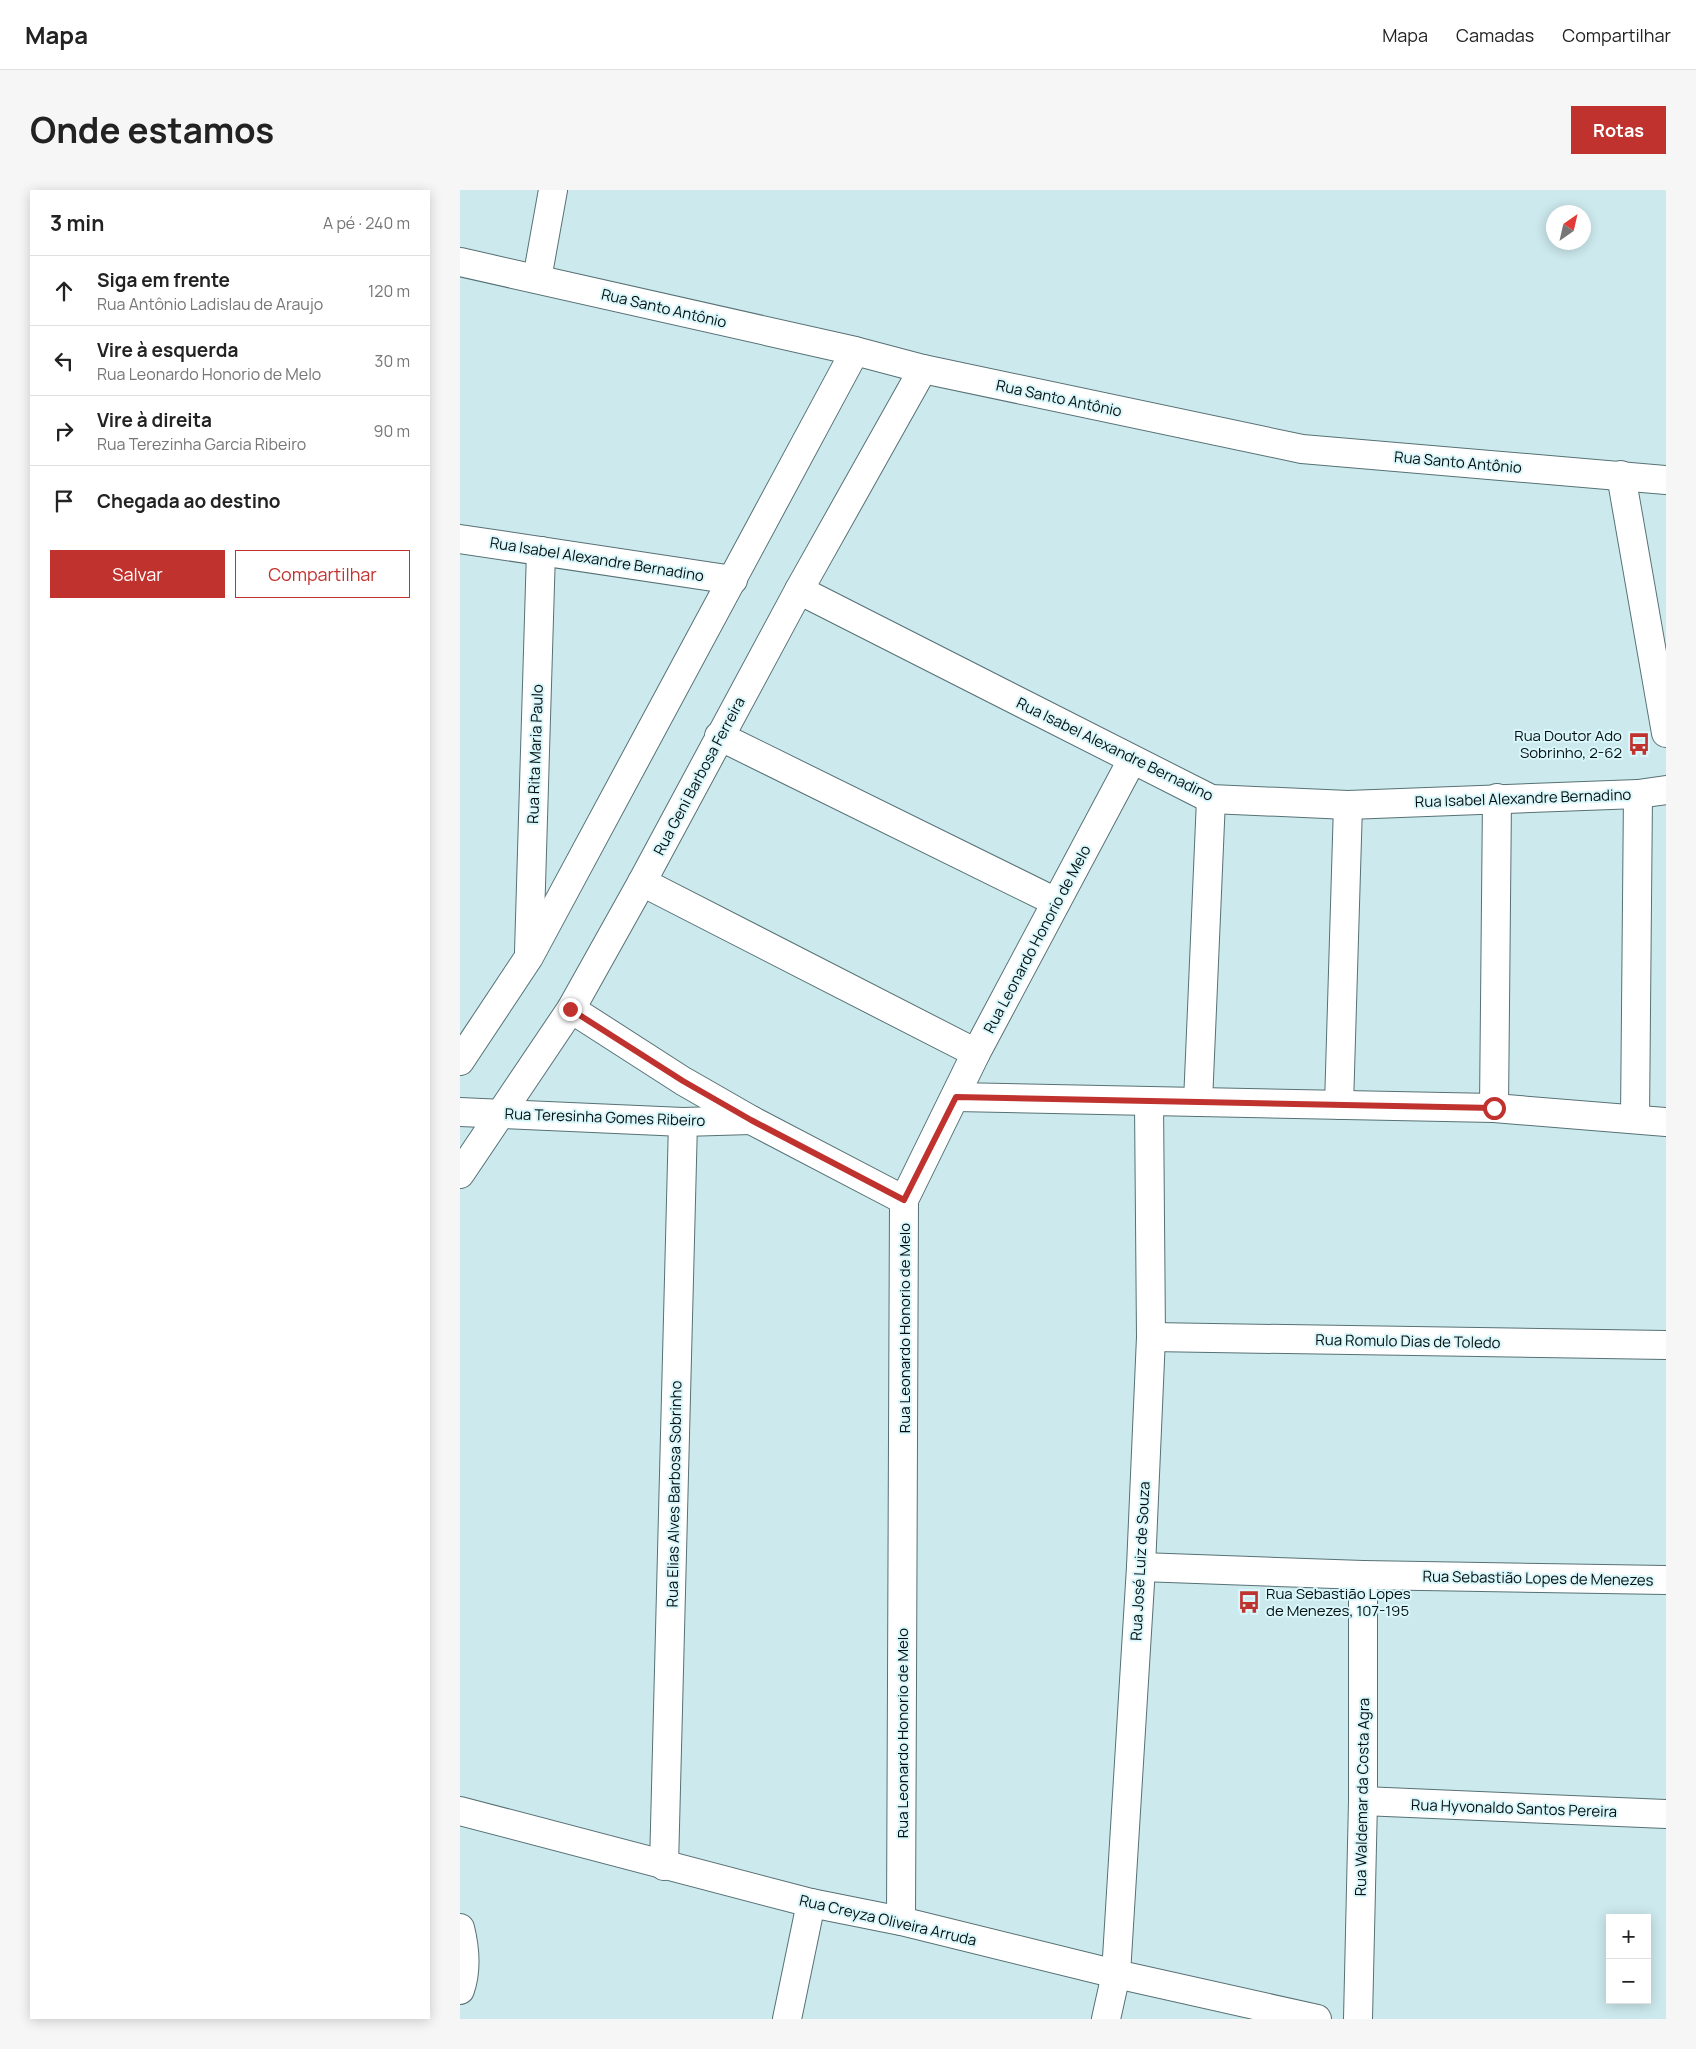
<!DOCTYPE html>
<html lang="pt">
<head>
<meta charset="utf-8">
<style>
	body { margin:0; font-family:Manrope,sans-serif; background:#f6f6f6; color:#222 }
	.controls { position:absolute; right:15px; bottom:15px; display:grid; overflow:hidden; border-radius:0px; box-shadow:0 2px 12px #0003 }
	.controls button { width:45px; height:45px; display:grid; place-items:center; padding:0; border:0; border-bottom:1px solid #e0e0e0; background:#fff; color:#222; font:25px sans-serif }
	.compass { position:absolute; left:1086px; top:15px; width:45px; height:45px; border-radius:50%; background:#fff; box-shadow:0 2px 12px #0003; rotate:34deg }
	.stop { position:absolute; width:15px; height:15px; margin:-11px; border:4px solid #c0322e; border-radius:50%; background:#fff }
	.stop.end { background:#c0322e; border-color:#fff; box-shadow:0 1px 5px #0008 }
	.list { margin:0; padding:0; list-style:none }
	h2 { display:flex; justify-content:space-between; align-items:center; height:65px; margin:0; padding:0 20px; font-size:21px }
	h2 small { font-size:16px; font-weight:400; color:#767676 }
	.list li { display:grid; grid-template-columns:32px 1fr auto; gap:15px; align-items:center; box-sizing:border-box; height:70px; padding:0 20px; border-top:1px solid #e0e0e0 }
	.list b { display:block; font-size:19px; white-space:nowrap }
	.list p { margin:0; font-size:16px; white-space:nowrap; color:#767676 }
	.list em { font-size:16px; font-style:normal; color:#767676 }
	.actions { display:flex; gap:10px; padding:15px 20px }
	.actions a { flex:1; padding:11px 0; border:1px solid #c0322e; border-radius:0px; text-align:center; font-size:18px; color:#c0322e }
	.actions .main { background:#c0322e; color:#fff }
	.icon { flex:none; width:28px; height:28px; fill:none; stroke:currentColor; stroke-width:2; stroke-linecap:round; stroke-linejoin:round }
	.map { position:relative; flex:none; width:1206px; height:1829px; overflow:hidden; border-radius:0px }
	header { display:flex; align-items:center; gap:30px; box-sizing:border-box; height:70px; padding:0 25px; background:#fff; border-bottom:1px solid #e0e0e0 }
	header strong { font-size:24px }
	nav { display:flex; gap:28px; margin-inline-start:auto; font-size:18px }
	.intro { display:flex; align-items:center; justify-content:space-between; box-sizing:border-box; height:120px; padding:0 30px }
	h1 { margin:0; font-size:35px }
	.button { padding:12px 22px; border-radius:0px; background:#c0322e; color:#fff; font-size:18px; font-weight:700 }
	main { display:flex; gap:30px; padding:0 30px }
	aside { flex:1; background:#fff; border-radius:0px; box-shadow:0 2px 12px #0003 }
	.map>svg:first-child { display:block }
</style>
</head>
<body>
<header>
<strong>Mapa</strong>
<nav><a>Mapa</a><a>Camadas</a><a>Compartilhar</a></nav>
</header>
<div class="intro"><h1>Onde estamos</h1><a class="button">Rotas</a></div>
<main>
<aside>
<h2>3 min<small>A pé · 240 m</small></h2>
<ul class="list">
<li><svg class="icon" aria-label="ahead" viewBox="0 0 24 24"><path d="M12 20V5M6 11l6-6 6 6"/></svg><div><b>Siga em frente</b><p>Rua Antônio Ladislau de Araujo</p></div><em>120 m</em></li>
<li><svg class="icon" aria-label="left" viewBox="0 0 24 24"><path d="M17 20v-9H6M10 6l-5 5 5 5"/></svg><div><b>Vire à esquerda</b><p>Rua Leonardo Honorio de Melo</p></div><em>30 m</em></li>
<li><svg class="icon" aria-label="right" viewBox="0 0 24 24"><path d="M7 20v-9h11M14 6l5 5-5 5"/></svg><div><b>Vire à direita</b><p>Rua Terezinha Garcia Ribeiro</p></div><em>90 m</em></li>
<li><svg class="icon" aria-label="arrive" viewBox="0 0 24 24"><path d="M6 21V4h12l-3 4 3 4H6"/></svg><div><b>Chegada ao destino</b></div></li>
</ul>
<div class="actions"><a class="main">Salvar</a><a>Compartilhar</a></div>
</aside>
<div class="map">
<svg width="1206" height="1829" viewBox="0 0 1206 1829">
	<rect width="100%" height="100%" fill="#cce9ed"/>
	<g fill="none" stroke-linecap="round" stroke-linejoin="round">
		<defs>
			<g id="minor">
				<path d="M77,89L93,0"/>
				<path d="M1161,285L1206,543"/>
				<path d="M0,349L273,390"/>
				<path d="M339,400L751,609L888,615L1178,604L1206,600"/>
				<path d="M259,546L596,712"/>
				<path d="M182,692L516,863"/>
				<path d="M69,762L81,361"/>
				<path d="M111,819L223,891L291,930L444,1010"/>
				<path d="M0,871L69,767L395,161"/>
				<path d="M496,907L1034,918L1206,932"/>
				<path d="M738,912L751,609"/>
				<path d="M879,915L888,615"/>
				<path d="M1034,918L1037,608"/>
				<path d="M0,922L223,932L291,930"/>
				<path d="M1175,929L1178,604"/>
				<path d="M0,984L111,819L182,692L339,400L463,179"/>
				<path d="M691,1147L1206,1155"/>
				<path d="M681,1377L903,1385L1206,1390"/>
				<path d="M903,1611L1206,1624"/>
				<path d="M0,1621L351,1713L441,1731L656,1784L857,1829"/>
				<path d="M204,1676L223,932"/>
				<path d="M441,1731L444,1010L516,863L672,570"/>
				<path d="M0,1738C5,1758 7,1780 0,1800"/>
				<path d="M327,1829L351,1713"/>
				<path d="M646,1829L656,1784L681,1377L691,1147L689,912"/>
				<path d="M898,1829L903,1611V1385"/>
			</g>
			<path id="secondary" d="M0,72L395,161L463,179L842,259L1206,290"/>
		</defs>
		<use href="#minor" stroke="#577175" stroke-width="30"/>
		<use href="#secondary" stroke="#577175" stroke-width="30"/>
		<use href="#minor" stroke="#fff" stroke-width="28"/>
		<use href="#secondary" stroke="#fff" stroke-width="28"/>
	</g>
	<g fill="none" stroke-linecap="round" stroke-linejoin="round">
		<path stroke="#c0322e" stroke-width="6" d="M110,819L223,891L291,930L444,1010L496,907L1034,918"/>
	</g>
	<defs>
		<symbol id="bus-bare" viewBox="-9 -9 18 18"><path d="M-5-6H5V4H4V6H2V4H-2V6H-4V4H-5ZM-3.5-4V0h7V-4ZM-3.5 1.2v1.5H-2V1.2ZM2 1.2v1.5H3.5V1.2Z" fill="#c0322e" stroke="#d9f7fb" stroke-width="2.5" paint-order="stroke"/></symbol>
	</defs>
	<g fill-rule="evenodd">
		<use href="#bus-bare" x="1163" y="538" width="32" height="32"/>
		<use href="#bus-bare" x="773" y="1396" width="32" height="32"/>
	</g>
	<g text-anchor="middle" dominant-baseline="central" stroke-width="4" stroke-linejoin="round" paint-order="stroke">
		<g font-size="15" fill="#050e0f" stroke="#d9f7fb">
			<text transform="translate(204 118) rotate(13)">Rua Santo Antônio</text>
			<text transform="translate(599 208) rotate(12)">Rua Santo Antônio</text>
			<text transform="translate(998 272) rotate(5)">Rua Santo Antônio</text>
			<text transform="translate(137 369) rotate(9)">Rua Isabel Alexandre Bernadino</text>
			<text transform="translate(655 559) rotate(26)">Rua Isabel Alexandre Bernadino</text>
			<text transform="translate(75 564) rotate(-88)">Rua Rita Maria Paulo</text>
			<text transform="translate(239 586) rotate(-62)">Rua Geni Barbosa Ferreira</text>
			<text transform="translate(1063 608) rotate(-2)">Rua Isabel Alexandre Bernadino</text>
			<text transform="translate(577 749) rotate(-62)">Rua Leonardo Honorio de Melo</text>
			<text transform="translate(145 927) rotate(2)">Rua Teresinha Gomes Ribeiro</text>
			<text transform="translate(444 1138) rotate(-90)">Rua Leonardo Honorio de Melo</text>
			<text transform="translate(948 1151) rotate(1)">Rua Romulo Dias de Toledo</text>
			<text transform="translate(214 1304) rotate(-89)">Rua Elias Alves Barbosa Sobrinho</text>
			<text transform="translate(680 1371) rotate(-87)">Rua José Luiz de Souza</text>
			<text transform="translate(1078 1388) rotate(1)">Rua Sebastião Lopes de Menezes</text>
			<text transform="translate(442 1543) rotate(-90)">Rua Leonardo Honorio de Melo</text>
			<text transform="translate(902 1607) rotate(-89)">Rua Waldemar da Costa Agra</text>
			<text transform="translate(1054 1618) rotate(2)">Rua Hyvonaldo Santos Pereira</text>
			<text transform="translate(428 1730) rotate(13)">Rua Creyza Oliveira Arruda</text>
		</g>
		<g font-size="15" fill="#050e0f" stroke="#d9f7fb" text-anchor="end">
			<text x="1162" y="545">Rua Doutor Ado<tspan x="1162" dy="17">Sobrinho, 2-62</tspan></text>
			<text x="806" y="1403" text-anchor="start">Rua Sebastião Lopes<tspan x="806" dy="17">de Menezes, 107-195</tspan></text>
		</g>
	</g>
</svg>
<div class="controls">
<button>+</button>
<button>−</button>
</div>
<svg class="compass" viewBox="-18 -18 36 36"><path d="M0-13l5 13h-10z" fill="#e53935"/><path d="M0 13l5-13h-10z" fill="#767676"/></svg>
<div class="stop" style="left:1034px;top:918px"></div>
<div class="stop end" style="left:110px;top:819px"></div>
</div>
</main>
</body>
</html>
